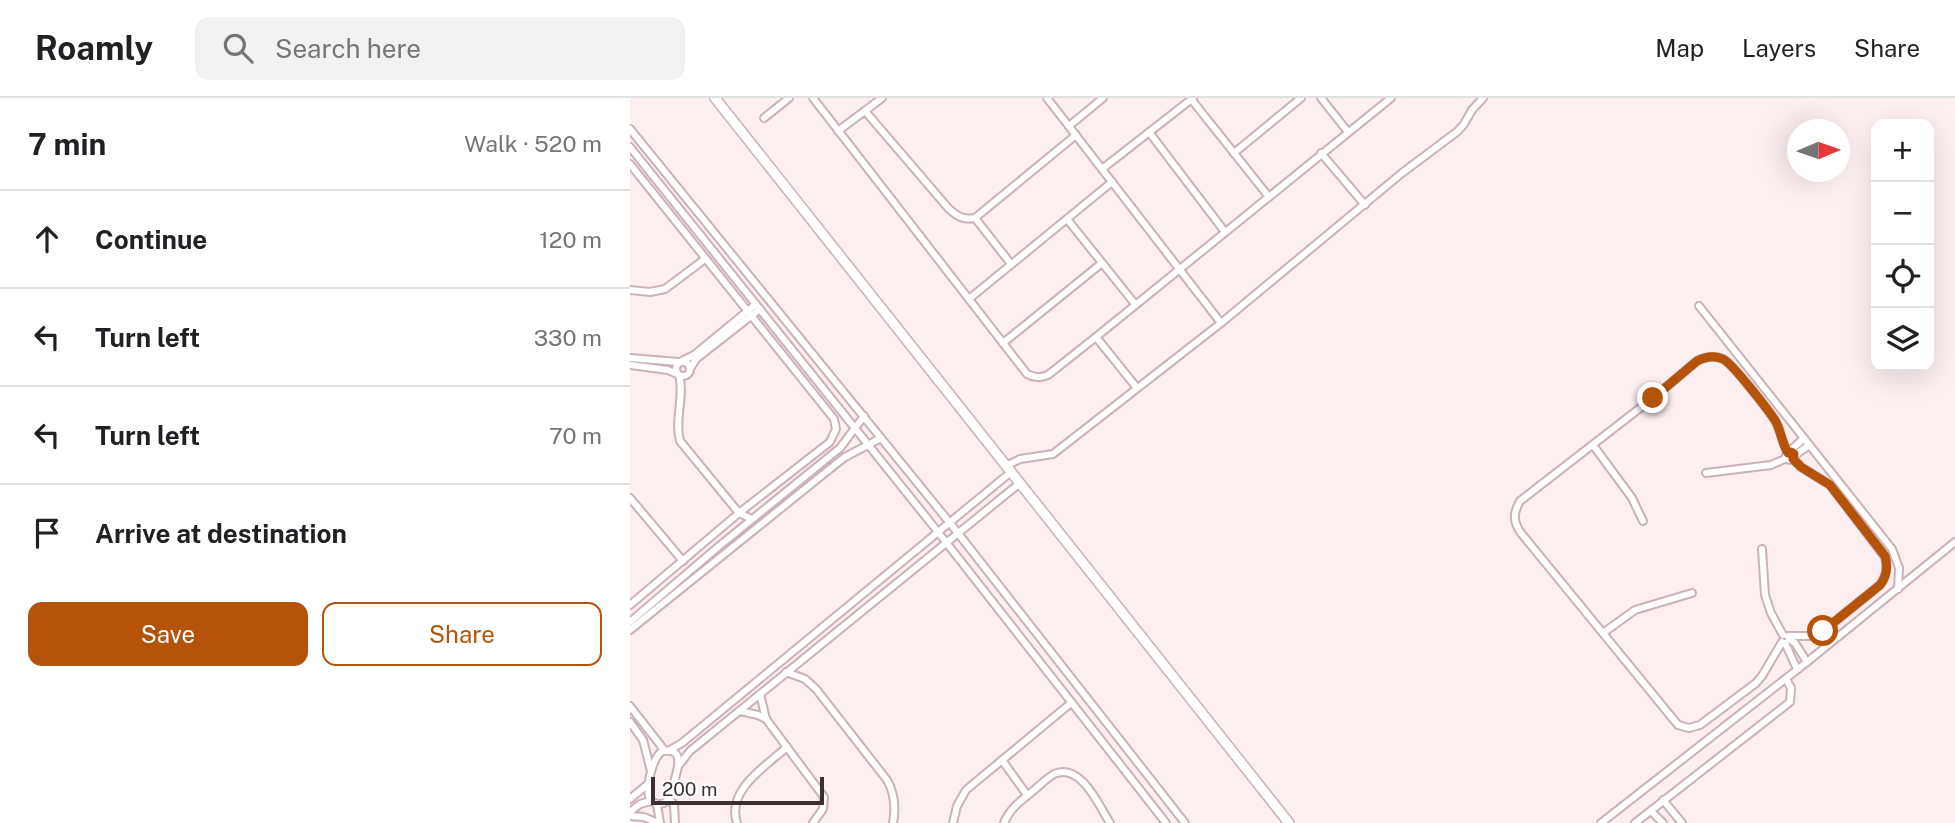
<!DOCTYPE html>
<html lang="en">
<head>
<meta charset="utf-8">
<style>
	body { margin:0; font-family:"Public Sans",sans-serif; background:#f2f2f2; color:#202124 }
	.controls { position:absolute; right:21px; top:21px; display:grid; overflow:hidden; border-radius:14px; box-shadow:0 7px 28px #0002 }
	.controls button { width:63px; height:63px; display:grid; place-items:center; padding:0; border:0; border-bottom:2px solid #e0e0e0; background:#fff; color:#202124; font:35px sans-serif }
	.compass { position:absolute; left:1157px; top:21px; width:63px; height:63px; border-radius:50%; background:#fff; box-shadow:0 7px 28px #0002; rotate:88deg }
	.scale { position:absolute; left:21px; bottom:18px; width:173px; box-sizing:border-box; padding-left:7px; border:4px solid #3b3133; border-top:0; font-size:19px; line-height:24px; white-space:nowrap; color:#3b3133; -webkit-text-stroke:5px #fff; paint-order:stroke }
	.stop { position:absolute; width:21px; height:21px; margin:-16px; border:5px solid #b45309; border-radius:50%; background:#fff }
	.stop.end { background:#b45309; border-color:#fff; box-shadow:0 2px 7px #0008 }
	.list { margin:0; padding:0; list-style:none }
	h2 { display:flex; justify-content:space-between; align-items:center; height:91px; margin:0; padding:0 28px; font-size:30px }
	h2 small { font-size:23px; font-weight:400; color:#757577 }
	.list li { display:grid; grid-template-columns:46px 1fr auto; gap:21px; align-items:center; box-sizing:border-box; height:98px; padding:0 28px; border-top:2px solid #e0e0e0 }
	.list b { display:block; font-size:26px; white-space:nowrap }
	.list em { font-size:23px; font-style:normal; color:#757577 }
	.actions { display:flex; gap:14px; padding:21px 28px }
	.actions a { flex:1; padding:16px 0; border:2px solid #b45309; border-radius:14px; text-align:center; font-size:24px; color:#b45309 }
	.actions .main { background:#b45309; color:#fff }
	.icon { flex:none; width:38px; height:38px; fill:none; stroke:currentColor; stroke-width:2; stroke-linecap:round; stroke-linejoin:round }
	.map { position:relative; flex:none; width:1325px; height:725px; overflow:hidden }
	header { display:flex; align-items:center; gap:42px; box-sizing:border-box; height:98px; padding:0 35px; background:#fff; border-bottom:2px solid #e0e0e0 }
	header strong { font-size:33px }
	nav { display:flex; gap:38px; margin-inline-start:auto; font-size:24px }
	.search { width:490px; height:63px; background:#f2f2f2; display:flex; align-items:center; gap:18px; box-sizing:border-box; padding:0 24px; border-radius:14px; color:#757577; font-size:26px }
	main { display:flex }
	aside { flex:1; background:#fff }
	.map>svg:first-child { display:block }
</style>
</head>
<body>
<header>
<strong>Roamly</strong>
<div class="search"><svg class="icon" aria-label="search" viewBox="0 0 24 24"><circle cx="10" cy="10" r="6"/><path d="M15 15l6 6"/></svg>Search here</div>
<nav><a>Map</a><a>Layers</a><a>Share</a></nav>
</header>
<main>
<aside>
<h2>7 min<small>Walk · 520 m</small></h2>
<ul class="list">
<li><svg class="icon" aria-label="ahead" viewBox="0 0 24 24"><path d="M12 20V5M6 11l6-6 6 6"/></svg><div><b>Continue</b></div><em>120 m</em></li>
<li><svg class="icon" aria-label="left" viewBox="0 0 24 24"><path d="M17 20v-9H6M10 6l-5 5 5 5"/></svg><div><b>Turn left</b></div><em>330 m</em></li>
<li><svg class="icon" aria-label="left" viewBox="0 0 24 24"><path d="M17 20v-9H6M10 6l-5 5 5 5"/></svg><div><b>Turn left</b></div><em>70 m</em></li>
<li><svg class="icon" aria-label="arrive" viewBox="0 0 24 24"><path d="M6 21V4h12l-3 4 3 4H6"/></svg><div><b>Arrive at destination</b></div></li>
</ul>
<div class="actions"><a class="main">Save</a><a>Share</a></div>
</aside>
<div class="map">
<svg width="1325" height="725" viewBox="0 0 1325 725">
	<rect width="100%" height="100%" fill="#fdeef0"/>
	<g fill="none" stroke-linecap="round" stroke-linejoin="round">
		<defs>
			<g id="street">
				<path d="M183,0L397,276C405,280 410,280 418,277L466,239L761,0"/>
				<path d="M417,0L591,225"/>
				<path d="M691,0L718,34"/>
				<path d="M561,1L639,99"/>
				<path d="M235,13L319,111C328,119 334,122 345,120L446,37"/>
				<path d="M134,20L159,0"/>
				<path d="M439,28L473,0"/>
				<path d="M0,31L320,425L555,725"/>
				<path d="M208,33L252,0"/>
				<path d="M519,34L595,134"/>
				<path d="M0,49L308,434L536,725"/>
				<path d="M604,55L671,0"/>
				<path d="M691,55L735,107"/>
				<path d="M0,66L204,321L206,331L200,344L109,415L0,507"/>
				<path d="M472,71L563,0"/>
				<path d="M345,120L381,166"/>
				<path d="M437,121L505,206"/>
				<path d="M0,192L20,194L35,191L75,161"/>
				<path d="M339,201L482,84"/>
				<path d="M1069,208L1262,451L1269,470L1268,491"/>
				<path d="M466,239L507,290"/>
				<path d="M373,245L472,165"/>
				<path d="M0,260L48,264"/>
				<path d="M52,263L64,257L126,206"/>
				<circle cx="53" cy="271" r="7"/>
				<path d="M0,267L38,272L47,276"/>
				<path d="M60,271L66,261L130,211"/>
				<path d="M49,277C55,299 44,321 50,343L109,415L122,421"/>
				<path d="M963,347L1002,400L1013,423"/>
				<circle cx="1160" cy="358" r="4"/>
				<path d="M1159,354L1174,340"/>
				<path d="M1164,358L1179,347"/>
				<path d="M376,368L390,361L423,356L591,225L772,75L828,33L834,26L842,12L853,0"/>
				<path d="M1076,375L1141,367L1157,360"/>
				<path d="M0,400L53,463"/>
				<path d="M1132,451L1135,497L1141,515L1153,537"/>
				<path d="M0,524L88,449L210,350L234,318"/>
				<path d="M0,532L206,366L215,359L251,340"/>
				<path d="M973,535L1005,512L1062,495"/>
				<path d="M1158,538H1179L1193,533L1250,487C1257,478 1258,469 1255,459L1200,387L1171,369L1163,361"/>
				<path d="M1159,541L1165,545L1177,564"/>
				<path d="M1152,544L1132,578L1126,585L1070,627L1059,630L1048,627L891,435C883,424 883,415 890,403L1023,300L1067,263C1075,259 1084,257 1093,261C1102,265 1140,314 1146,324C1151,334 1152,345 1158,355"/>
				<path d="M1155,545L1167,571"/>
				<path d="M156,574L175,581L186,591L257,682C265,696 266,709 263,725"/>
				<path d="M130,596L136,621L194,699L193,711L183,725"/>
				<path d="M0,608L35,653"/>
				<path d="M110,613L128,617L136,621"/>
				<path d="M0,624L13,642L21,673"/>
				<path d="M32,653C57,649 47,674 43,687C42,692 41,700 37,703C31,708 26,706 21,703C14,692 22,661 32,653Z"/>
				<path d="M38,653L52,645L381,374"/>
				<path d="M372,662L397,697"/>
				<path d="M49,667L60,653L390,385"/>
				<path d="M39,700L44,707L45,725"/>
				<path d="M0,701L18,686"/>
				<path d="M1033,702L1052,725"/>
				<path d="M27,706L30,725"/>
				<path d="M1021,713L1033,725"/>
				<path d="M0,714L10,706L21,703"/>
				<path d="M0,718L14,719L28,725"/>
				<path d="M107,725C96,692 136,668 157,649"/>
				<path d="M323,725L327,708L336,692L441,605"/>
				<path d="M374,725C380,710 391,703 403,693C409,688 417,680 424,676C451,664 469,708 480,725"/>
				<path d="M971,725L1177,564L1325,444"/>
				<path d="M1005,725L1160,604L1161,590L1156,581"/>
			</g>
			<path id="secondary" d="M85,0L659,725"/>
		</defs>
		<use href="#street" stroke="#cab2b6" stroke-width="10"/>
		<use href="#secondary" stroke="#cab2b6" stroke-width="12"/>
		<use href="#street" stroke="#fff" stroke-width="6"/>
		<use href="#secondary" stroke="#fff" stroke-width="9"/>
	</g>
	<g fill="none" stroke-linecap="round" stroke-linejoin="round">
		<path stroke="#b45309" stroke-width="9" d="M1023,300L1067,263C1075,259 1084,257 1093,261C1102,265 1140,314 1146,324C1151,334 1152,345 1158,355L1161,354L1164,356L1163,361L1171,369L1200,387L1255,458C1258,469 1257,478 1250,487L1193,533"/>
	</g>
</svg>
<div class="controls">
<button>+</button>
<button>−</button>
<button><svg class="icon" aria-label="locate" viewBox="0 0 24 24"><circle cx="12" cy="12" r="6"/><path d="M12 2v4M12 18v4M2 12h4M18 12h4"/></svg></button>
<button><svg class="icon" aria-label="layers" viewBox="0 0 24 24"><path d="M12 4l9 5-9 5-9-5zM3 14l9 5 9-5"/></svg></button>
</div>
<svg class="compass" viewBox="-18 -18 36 36"><path d="M0-13l5 13h-10z" fill="#e53935"/><path d="M0 13l5-13h-10z" fill="#757577"/></svg>
<div class="scale">200 m</div>
<div class="stop" style="left:1193px;top:533px"></div>
<div class="stop end" style="left:1023px;top:300px"></div>
</div>
</main>
</body>
</html>
